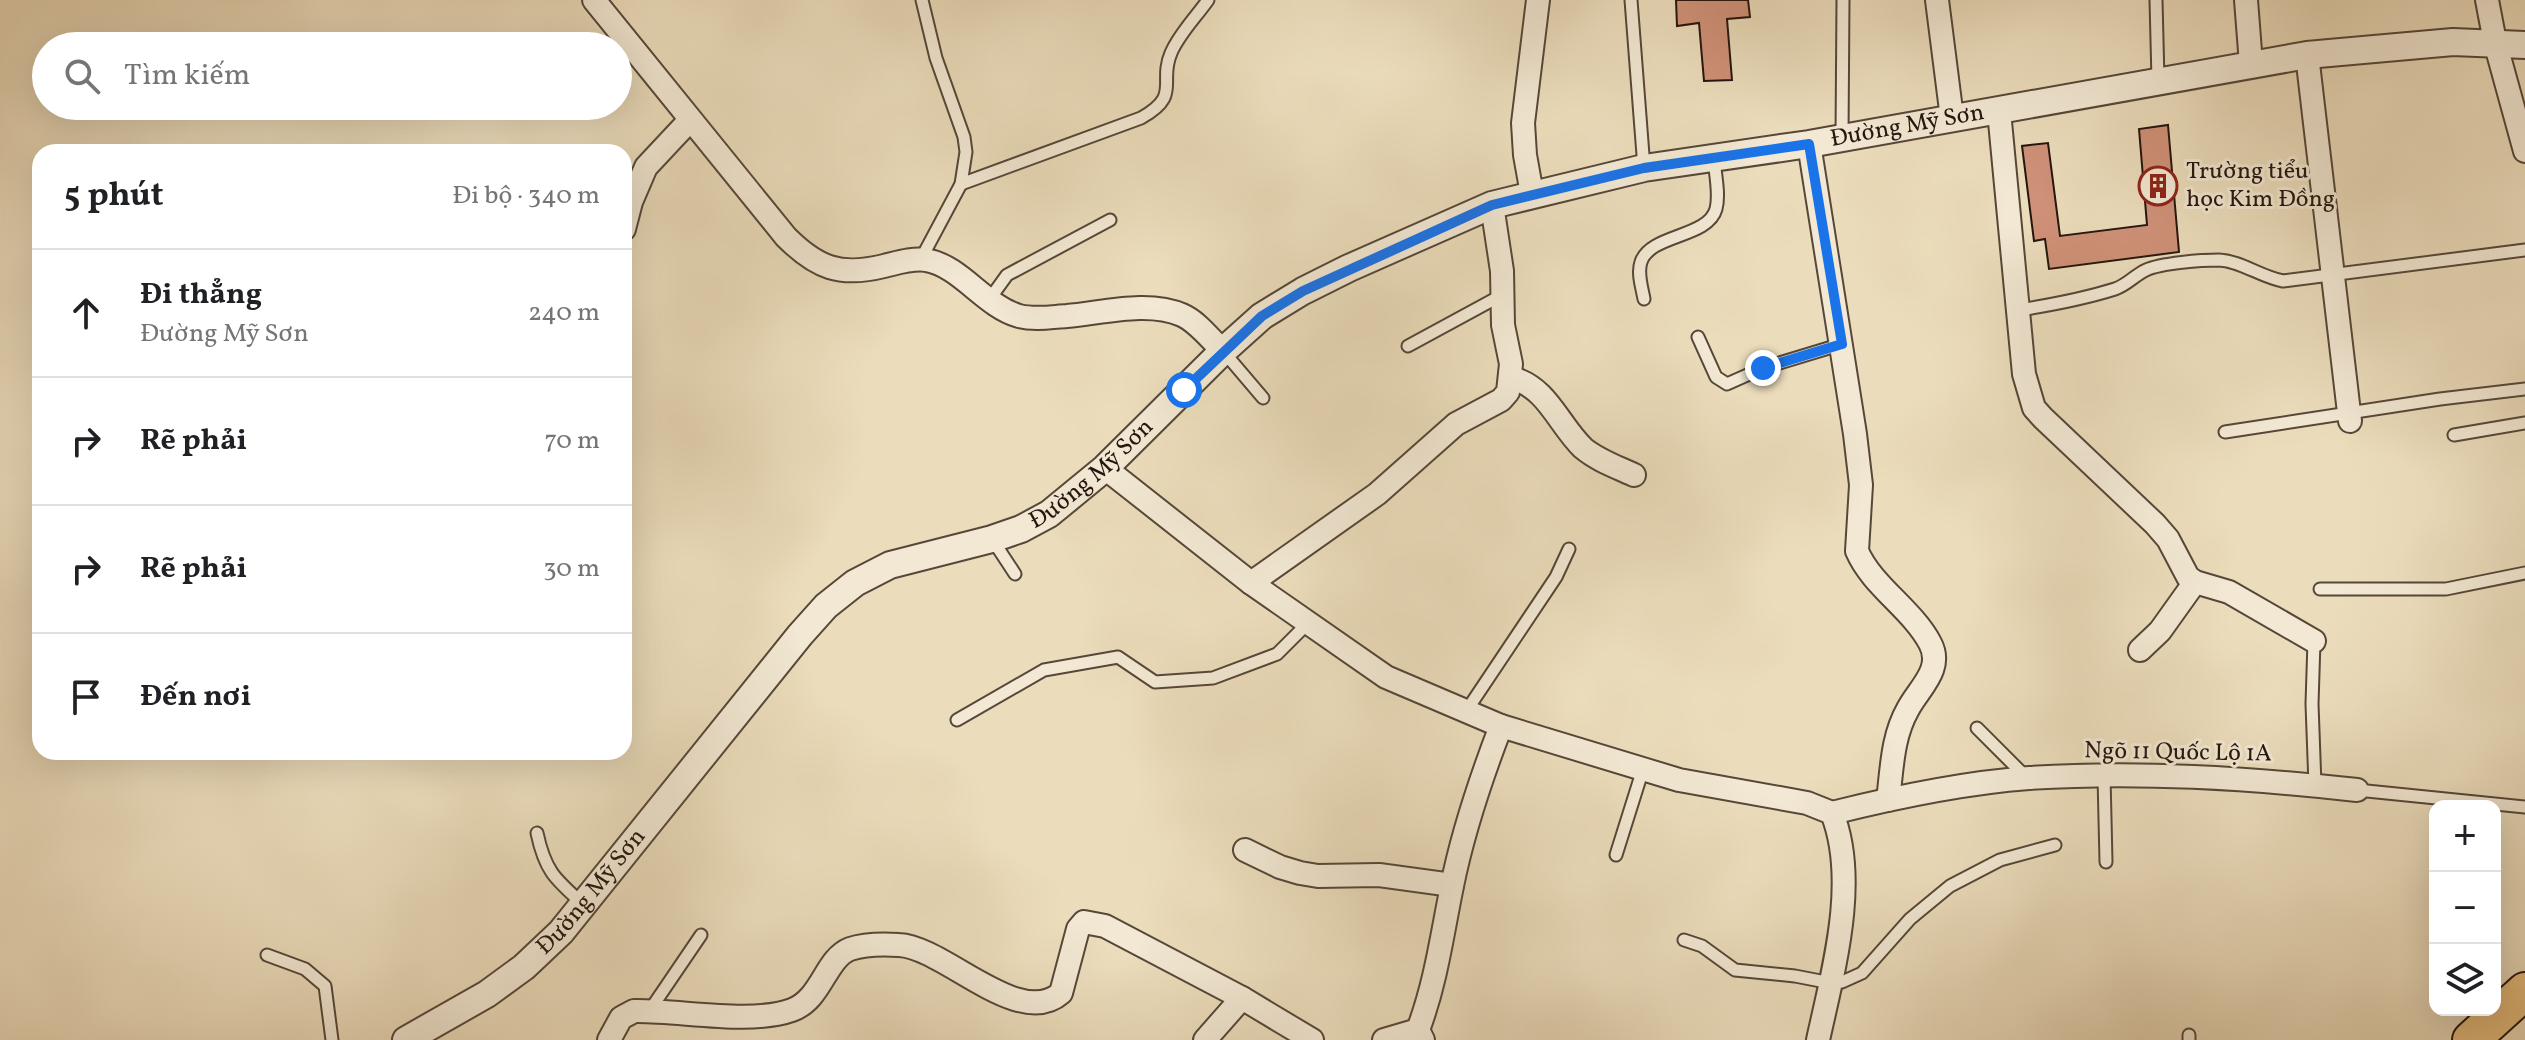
<!DOCTYPE html>
<html lang="vi">
<head>
<meta charset="utf-8">
<style>
	body { margin:0; font-family:Vollkorn,serif; background:#f2f2f2; color:#202124 }
	.controls { position:absolute; right:24px; bottom:24px; display:grid; overflow:hidden; border-radius:16px; box-shadow:0 8px 32px #0002 }
	.controls button { width:72px; height:72px; display:grid; place-items:center; padding:0; border:0; border-bottom:2px solid #e0e0e0; background:#fff; color:#202124; font:40px sans-serif }
	.stop { position:absolute; width:24px; height:24px; margin:-18px; border:6px solid #1a73e8; border-radius:50%; background:#fff }
	.stop.end { background:#1a73e8; border-color:#fff; box-shadow:0 2px 8px #0008 }
	.list { margin:0; padding:0; list-style:none }
	h2 { display:flex; justify-content:space-between; align-items:center; height:104px; margin:0; padding:0 32px; font-size:34px }
	h2 small { font-size:26px; font-weight:400; color:#757577 }
	.list li { display:grid; grid-template-columns:52px 1fr auto; gap:24px; align-items:center; box-sizing:border-box; height:128px; padding:0 32px; border-top:2px solid #e0e0e0 }
	.list b { display:block; font-size:30px; white-space:nowrap }
	.list p { margin:0; font-size:26px; white-space:nowrap; color:#757577 }
	.list em { font-size:26px; font-style:normal; color:#757577 }
	.icon { flex:none; width:44px; height:44px; fill:none; stroke:currentColor; stroke-width:2; stroke-linecap:round; stroke-linejoin:round }
	.map { position:relative; flex:none; width:2525px; height:1040px; overflow:hidden }
	.search { position:absolute; background:#fff; box-shadow:0 8px 32px #0002; left:32px; top:32px; width:600px; height:88px; display:flex; align-items:center; gap:20px; box-sizing:border-box; padding:0 28px; border-radius:44px; color:#757577; font-size:30px }
	.panel { position:absolute; background:#fff; box-shadow:0 8px 32px #0002; left:32px; top:144px; width:600px; height:616px; border-radius:24px }
	.map>svg:first-child { display:block }
</style>
</head>
<body>
<div class="map">
<svg width="2525" height="1040" viewBox="0 0 2525 1040">
	<rect width="100%" height="100%" fill="#ebdcbb"/>
	<filter id="stains"><feTurbulence type="fractalNoise" baseFrequency=".0025" numOctaves="4"/><feColorMatrix values="0 0 0 0 .2 0 0 0 0 .09 0 0 0 0 .02 0 0 0 .5 -.17"/></filter>
	<radialGradient id="worn" r=".72"><stop offset=".6" stop-color="#630" stop-opacity="0"/><stop offset="1" stop-color="#630" stop-opacity=".3"/></radialGradient>
	<g fill="#cf9178" stroke="#24150e" stroke-width="2">
		<path d="M1676,0H1748L1750,17L1727,19L1732,80L1704,81L1699,23L1677,26Z"/>
		<path d="M2168,125L2179,252L2049,269L2045,239L2034,241L2022,146L2048,143L2060,236L2147,225L2139,129Z"/>
	</g>
	<g fill="none" stroke-linecap="round" stroke-linejoin="round">
		<defs>
			<g id="service">
				<path d="M1631,0L1644,168"/>
				<path d="M2156,0L2158,80"/>
				<path d="M1842,137L1843,0"/>
				<path d="M961,184L1141,118C1182,95 1158,83 1171,53C1179,34 1196,17 1208,0"/>
				<path d="M921,259L961,184L966,152L964,137L936,58L922,0"/>
				<path d="M1644,299C1642,288 1637,273 1641,262C1650,234 1708,238 1716,209C1720,194 1715,174 1714,159"/>
				<path d="M989,300L1007,275L1110,220"/>
				<path d="M2019,310C2051,305 2083,299 2115,289C2127,285 2135,275 2146,270C2161,263 2202,260 2219,260C2241,261 2261,277 2283,281L2525,250"/>
				<path d="M1698,337L1716,377L1727,384L1763,368L1842,344"/>
				<path d="M1408,346L1502,295"/>
				<path d="M1223,351L1263,398"/>
				<path d="M2225,432L2440,399L2525,389"/>
				<path d="M2454,435L2525,423"/>
				<path d="M992,539L1015,574"/>
				<path d="M2320,589H2446L2525,573"/>
				<path d="M2314,641L2312,704L2315,785"/>
				<path d="M1467,710L1556,577L1569,549"/>
				<path d="M957,720L1044,670L1118,657L1155,682L1213,678L1277,654L1307,624"/>
				<path d="M1977,728L2027,778"/>
				<path d="M2104,776L2106,862"/>
				<path d="M2357,790L2525,807"/>
				<path d="M537,833C545,871 555,879 583,904"/>
				<path d="M1616,855L1643,769"/>
				<path d="M1684,940L1702,946L1735,970L1795,976L1831,983L1842,982L1862,973L1910,919L1950,886L2000,860L2055,845"/>
				<path d="M267,955L305,969L325,986L332,1040"/>
				<path d="M650,1010L701,935"/>
				<path d="M2189,1035V1040"/>
			</g>
			<g id="minor">
				<path d="M594,0L786,237C817,268 840,277 884,266C897,263 912,258 926,260C961,266 984,306 1019,316C1035,320 1051,317 1067,316C1102,313 1148,300 1182,315C1198,322 1210,339 1223,351"/>
				<path d="M1937,0L1952,118"/>
				<path d="M2246,0L2251,64"/>
				<path d="M2487,0L2495,42L2525,151"/>
				<path d="M2307,55L2350,421"/>
				<path d="M1999,111L2024,374L2034,408L2043,418L2155,524L2168,539L2188,577L2195,582L2229,592L2314,641"/>
				<path d="M1809,144L1855,434L1861,485L1857,551C1872,586 1912,609 1930,643C1944,669 1919,688 1908,709C1892,737 1892,769 1888,800"/>
				<path d="M1532,194L1525,155L1523,123L1538,0"/>
				<path d="M624,229L631,202L646,167L690,120"/>
				<path d="M1512,378C1548,388 1558,424 1583,448C1597,460 1617,467 1634,475"/>
				<path d="M1105,468L1251,583L1386,677L1501,726L1679,780L1807,803L1832,813C1859,881 1833,971 1818,1040"/>
				<path d="M1251,583L1377,494L1456,424L1501,400L1508,392L1511,364L1503,325L1502,271L1492,205"/>
				<path d="M2140,650L2160,631L2195,582"/>
				<path d="M1832,813C1896,797 1962,783 2029,778C2139,771 2247,778 2357,790"/>
				<path d="M1245,850L1280,867L1300,873L1318,876L1379,875L1452,885"/>
				<path d="M609,1040L621,1018L634,1011C680,1010 750,1025 792,1010C822,999 825,959 850,949C865,944 884,944 899,945C944,947 1019,1030 1061,993L1078,929L1084,922L1105,926L1242,998L1312,1040"/>
				<path d="M1205,1040L1242,998"/>
				<path d="M1384,1040L1418,1030"/>
				<path d="M1423,1040L1418,1030C1436,982 1442,935 1452,886C1463,831 1481,778 1501,726"/>
			</g>
			<g id="tertiary">
				<path id="s1" d="M406,1040L487,994L524,967L561,932L800,635L826,606L855,583L890,565L992,539L1021,529L1049,514L1105,468L1223,351L1262,316L1303,291L1349,268L1492,205L1644,168L1809,144L2307,55L2453,42L2525,45"/>
			</g>
			<path id="trunk" d="M2471,1040L2525,991"/>
		</defs>
		<use href="#service" stroke="#564739" stroke-width="15"/>
		<use href="#minor" stroke="#564739" stroke-width="26"/>
		<use href="#tertiary" stroke="#564739" stroke-width="30"/>
		<use href="#trunk" stroke="#24150e" stroke-width="40"/>
		<use href="#service" stroke="#f2e8d3" stroke-width="11"/>
		<use href="#minor" stroke="#f2e8d3" stroke-width="22"/>
		<use href="#tertiary" stroke="#f2e8d3" stroke-width="26"/>
		<use href="#trunk" stroke="#e6be7e" stroke-width="36"/>
	</g>
	<g fill="none" stroke-linecap="round" stroke-linejoin="round">
		<path stroke="#1a73e8" stroke-width="10" d="M1184,390L1262,316L1303,291L1492,205L1644,168L1809,144L1842,344L1763,368"/>
	</g>
	<defs>
		<symbol id="building-ring" viewBox="-11 -11 22 22"><circle r="9.5" fill="#f2e8d3" stroke="#8f2418" stroke-width="1.5"/><path d="M-4-6H4V6H1V3H-1V6H-4ZM-2.5-4.3h1.7v1.8h-1.7ZM.8-4.3h1.7v1.8H.8ZM-2.5-1h1.7V.8h-1.7ZM.8-1h1.7V.8H.8Z" fill="#8f2418"/></symbol>
	</defs>
	<g fill-rule="evenodd">
		<use href="#building-ring" x="2136" y="164" width="44" height="44"/>
	</g>
	<g text-anchor="middle" dominant-baseline="central" stroke-width="6" stroke-linejoin="round" paint-order="stroke">
		<g font-size="24" fill="#24150e" stroke="#f2e8d3">
			<text stroke="none"><textPath href="#s1" startOffset="1824">Đường Mỹ Sơn</textPath></text>
			<text stroke="none"><textPath href="#s1" startOffset="912">Đường Mỹ Sơn</textPath></text>
			<text transform="translate(2178 753) rotate(1)">Ngõ 11 Quốc Lộ 1A</text>
			<text stroke="none"><textPath href="#s1" startOffset="240">Đường Mỹ Sơn</textPath></text>
		</g>
		<g font-size="24" fill="#24150e" stroke="#f2e8d3" text-anchor="start">
			<text x="2186" y="172">Trường tiểu<tspan x="2186" dy="28">học Kim Đồng</tspan></text>
		</g>
	</g>
	<rect width="100%" height="100%" filter="url(#stains)"/>
	<rect width="100%" height="100%" fill="url(#worn)"/>
</svg>
<div class="controls">
<button>+</button>
<button>−</button>
<button><svg class="icon" aria-label="layers" viewBox="0 0 24 24"><path d="M12 4l9 5-9 5-9-5zM3 14l9 5 9-5"/></svg></button>
</div>
<div class="stop" style="left:1184px;top:390px"></div>
<div class="stop end" style="left:1763px;top:368px"></div>
<div class="search"><svg class="icon" aria-label="search" viewBox="0 0 24 24"><circle cx="10" cy="10" r="6"/><path d="M15 15l6 6"/></svg>Tìm kiếm</div>
<section class="panel">
<h2>5 phút<small>Đi bộ · 340 m</small></h2>
<ul class="list">
<li><svg class="icon" aria-label="ahead" viewBox="0 0 24 24"><path d="M12 20V5M6 11l6-6 6 6"/></svg><div><b>Đi thẳng</b><p>Đường Mỹ Sơn</p></div><em>240 m</em></li>
<li><svg class="icon" aria-label="right" viewBox="0 0 24 24"><path d="M7 20v-9h11M14 6l5 5-5 5"/></svg><div><b>Rẽ phải</b></div><em>70 m</em></li>
<li><svg class="icon" aria-label="right" viewBox="0 0 24 24"><path d="M7 20v-9h11M14 6l5 5-5 5"/></svg><div><b>Rẽ phải</b></div><em>30 m</em></li>
<li><svg class="icon" aria-label="arrive" viewBox="0 0 24 24"><path d="M6 21V4h12l-3 4 3 4H6"/></svg><div><b>Đến nơi</b></div></li>
</ul>
</section>
</div>
</body>
</html>
